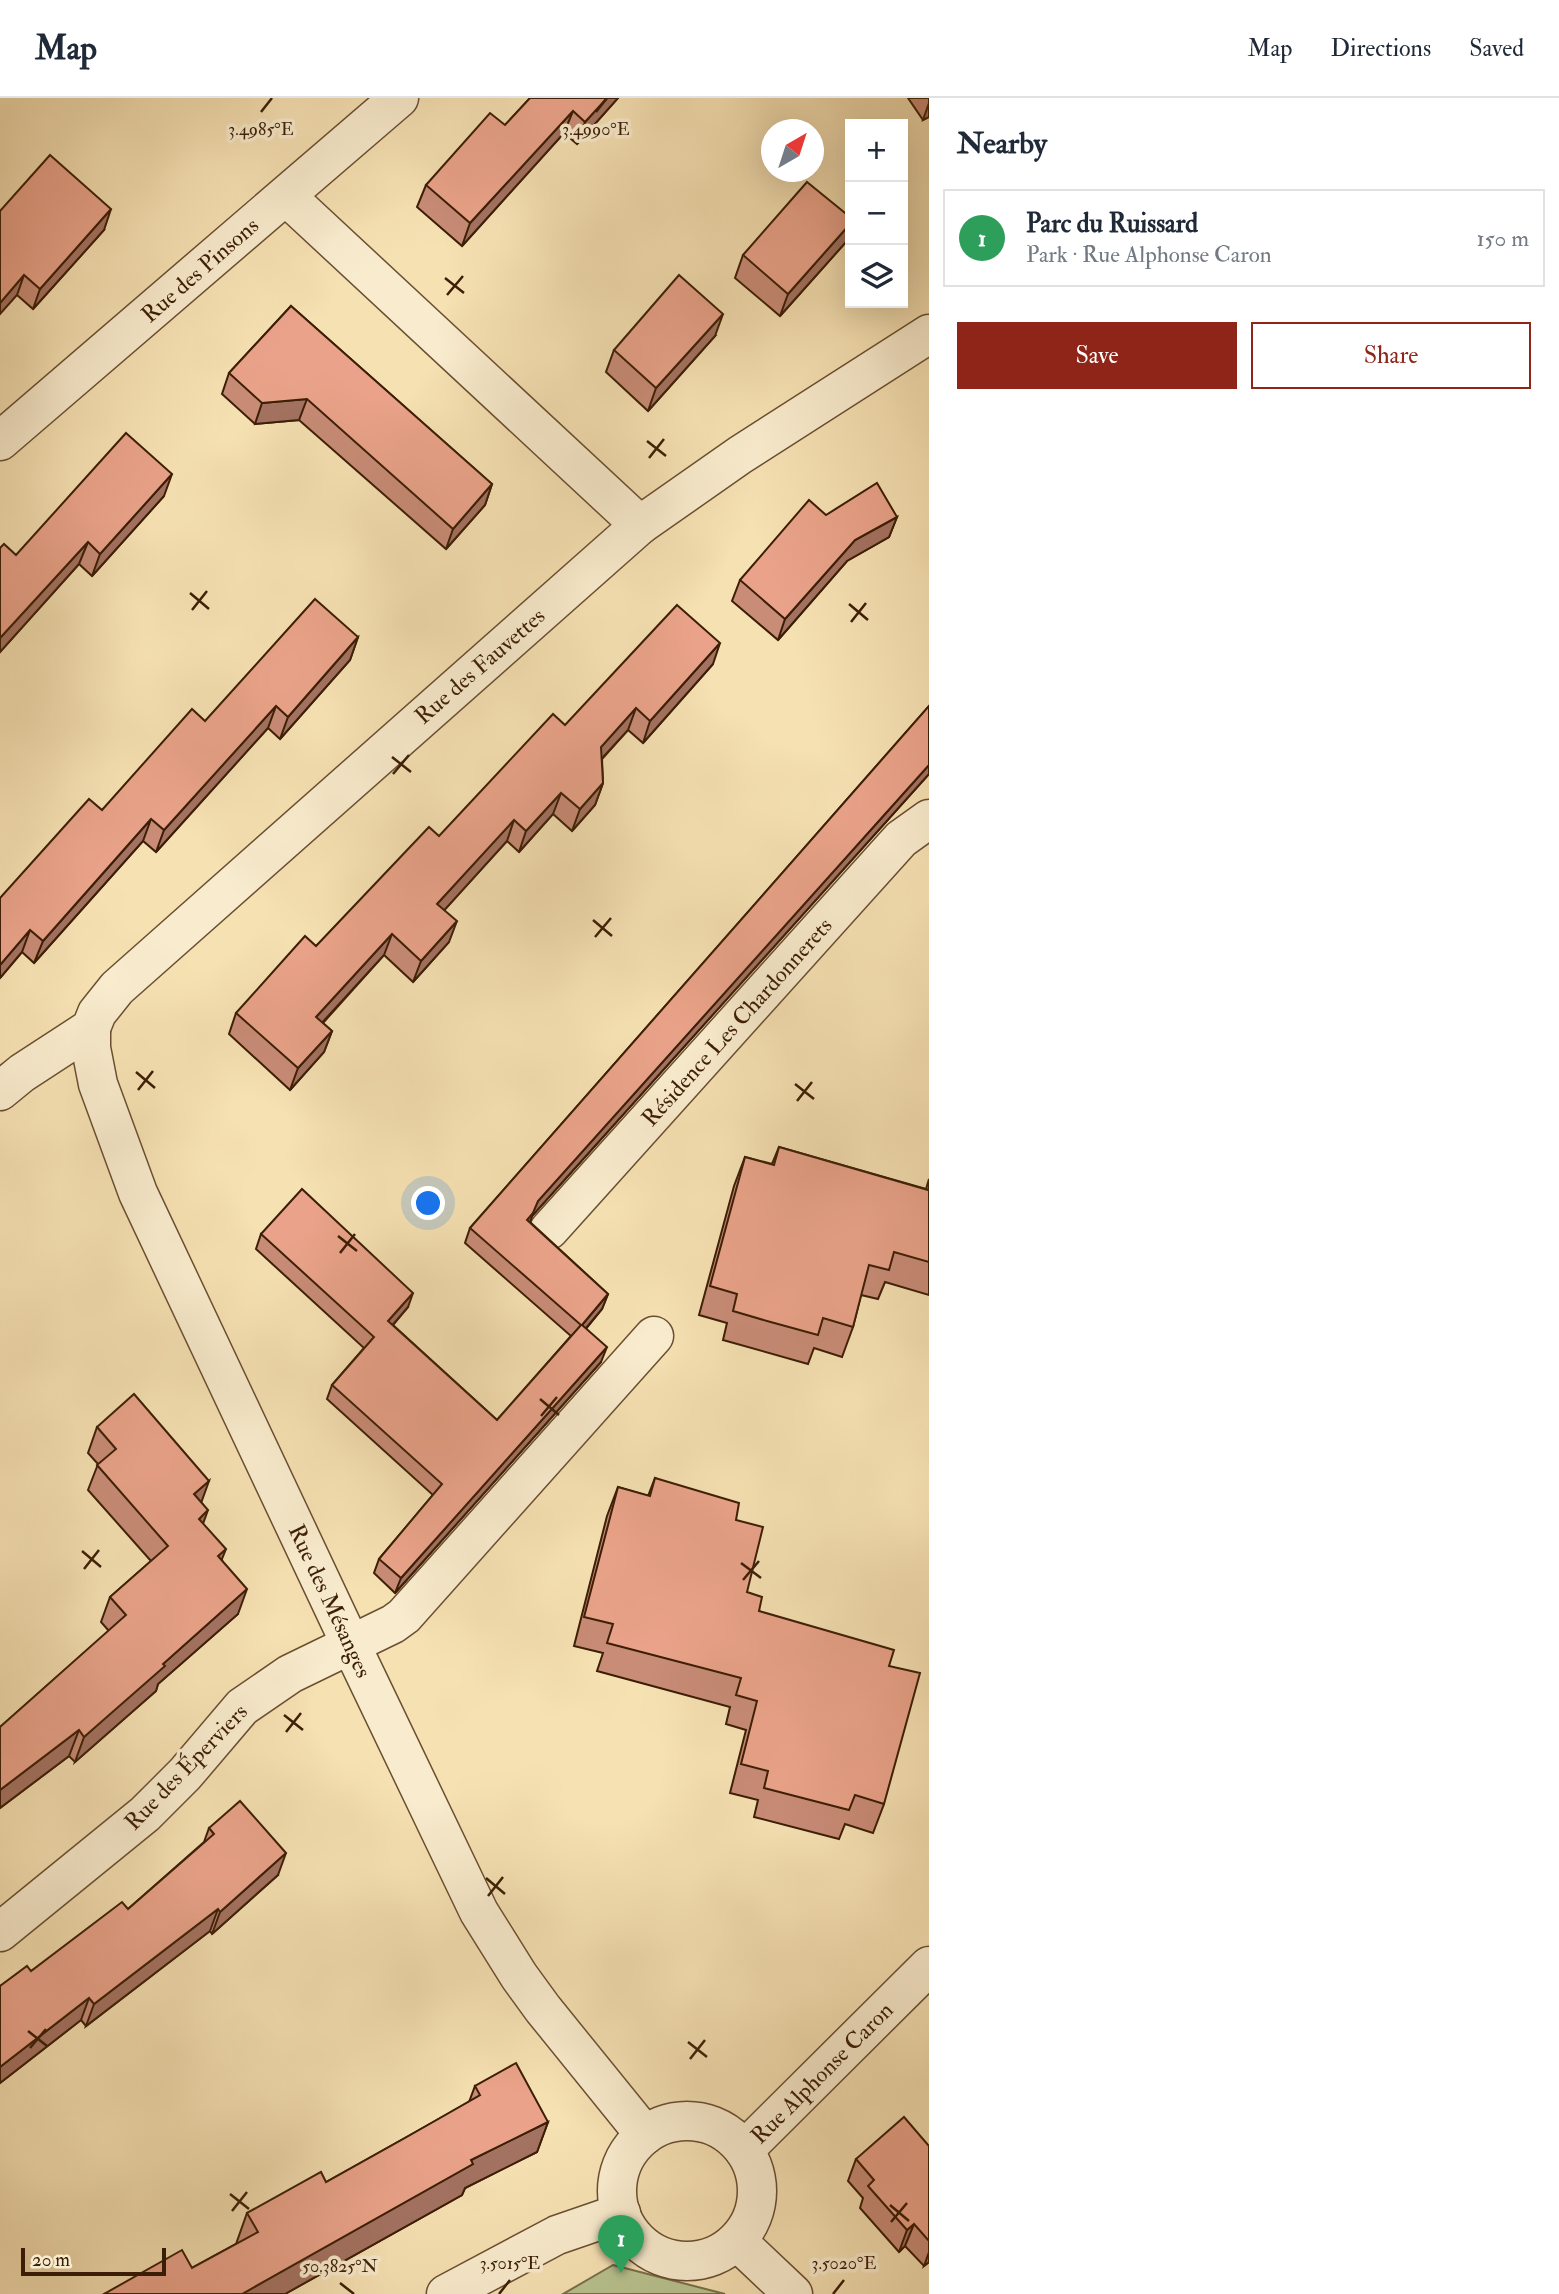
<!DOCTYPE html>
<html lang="en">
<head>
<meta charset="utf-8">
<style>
	body { margin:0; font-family:"IM FELL Double Pica",serif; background:#f6f6f7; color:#1f2937 }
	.controls { position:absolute; right:21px; top:21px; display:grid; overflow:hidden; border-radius:0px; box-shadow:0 7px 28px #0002 }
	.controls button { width:63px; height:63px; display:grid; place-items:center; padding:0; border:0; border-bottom:2px solid #e0e1e3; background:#fff; color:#1f2937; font:35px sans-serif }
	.compass { position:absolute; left:761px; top:21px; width:63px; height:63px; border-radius:50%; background:#fff; box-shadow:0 7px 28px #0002; rotate:39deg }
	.scale { position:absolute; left:21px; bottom:18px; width:145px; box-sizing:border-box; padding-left:7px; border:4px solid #3c1e06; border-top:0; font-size:19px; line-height:24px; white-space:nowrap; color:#3c1e06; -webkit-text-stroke:5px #f9ecce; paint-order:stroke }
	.you { position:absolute; left:429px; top:1106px; width:24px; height:24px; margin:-18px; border:5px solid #fff; border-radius:50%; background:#1a73e8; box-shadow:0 0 0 10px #1a73e833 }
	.badge { display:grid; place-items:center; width:46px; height:46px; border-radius:50%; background:#8f2418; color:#fff; font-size:23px; font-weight:700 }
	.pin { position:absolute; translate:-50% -58px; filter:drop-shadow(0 2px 4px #0008) }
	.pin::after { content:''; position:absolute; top:37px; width:24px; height:21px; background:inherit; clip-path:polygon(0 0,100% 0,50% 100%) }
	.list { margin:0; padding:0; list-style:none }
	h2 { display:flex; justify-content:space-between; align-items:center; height:91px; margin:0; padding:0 28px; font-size:30px }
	h2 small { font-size:23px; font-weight:400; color:#747a83 }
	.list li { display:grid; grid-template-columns:46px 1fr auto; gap:21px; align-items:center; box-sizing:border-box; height:98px; margin:0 14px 14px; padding:0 14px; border:2px solid #e0e1e3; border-radius:0px }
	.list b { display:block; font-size:26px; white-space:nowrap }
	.list p { margin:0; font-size:23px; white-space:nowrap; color:#747a83 }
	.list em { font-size:23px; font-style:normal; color:#747a83 }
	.actions { display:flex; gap:14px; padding:21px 28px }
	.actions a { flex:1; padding:16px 0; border:2px solid #8f2418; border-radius:0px; text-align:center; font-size:24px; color:#8f2418 }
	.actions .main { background:#8f2418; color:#fff }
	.icon { flex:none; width:38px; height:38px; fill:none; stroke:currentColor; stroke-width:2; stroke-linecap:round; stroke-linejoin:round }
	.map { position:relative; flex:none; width:929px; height:2196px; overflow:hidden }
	header { display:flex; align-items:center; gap:42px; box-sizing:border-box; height:98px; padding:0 35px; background:#fff; border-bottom:2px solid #e0e1e3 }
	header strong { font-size:33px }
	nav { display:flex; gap:38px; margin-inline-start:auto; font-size:24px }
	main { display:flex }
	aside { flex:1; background:#fff }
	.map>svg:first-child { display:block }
</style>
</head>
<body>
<header>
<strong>Map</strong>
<nav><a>Map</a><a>Directions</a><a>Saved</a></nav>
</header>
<main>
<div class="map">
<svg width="929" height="2196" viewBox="0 0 929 2196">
	<rect width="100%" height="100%" fill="#f6e1b3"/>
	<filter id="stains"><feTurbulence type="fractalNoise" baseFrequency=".00286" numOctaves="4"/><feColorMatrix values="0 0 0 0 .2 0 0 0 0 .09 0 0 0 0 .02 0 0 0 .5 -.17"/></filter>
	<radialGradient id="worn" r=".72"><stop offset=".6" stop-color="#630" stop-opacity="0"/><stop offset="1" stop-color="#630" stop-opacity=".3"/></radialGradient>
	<path fill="#b8c390" stroke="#7a704b" stroke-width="2" d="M613,2167L725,2196H563Z"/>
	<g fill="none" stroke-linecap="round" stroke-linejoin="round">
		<defs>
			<g id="street">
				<path d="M286,98L640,427"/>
				<path d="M0,343L399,0"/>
				<path d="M91,930V950L98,986L138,1095L351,1547L479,1814L519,1878L543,1911L645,2037"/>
				<path d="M0,993L22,975L91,930L97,915L117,890L640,427L740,357L929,236"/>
				<path d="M549,1132L901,741L929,721"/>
				<path d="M0,1834L145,1716L185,1676L242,1609L290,1576L393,1526L404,1518L654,1238"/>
				<circle cx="687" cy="2093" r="70"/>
				<path d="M744,2052L929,1868"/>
				<path d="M737,2143L793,2196"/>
				<path d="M446,2196L557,2137L621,2115"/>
			</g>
		</defs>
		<use href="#street" stroke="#6a4f31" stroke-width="41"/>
		<use href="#street" stroke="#f9ecce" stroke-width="38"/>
	</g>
	<g fill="#c98c77" stroke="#3c1e06" stroke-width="2">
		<path d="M530,0H618L577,46L564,35L462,148L417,109L426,87L505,27Z"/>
		<path d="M908,0H929V19L923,22Z"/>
		<path d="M0,113L104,132L33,211L17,197Z"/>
		<path d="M850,119V132L846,144L780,218L735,180L743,157Z"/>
		<path d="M291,208L492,386L485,407L446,451L299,322L255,326L222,296L229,275Z"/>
		<path d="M715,238L648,313L606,274L614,252Z"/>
		<path d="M164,398L92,478L79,466L0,554V450L16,457Z"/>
		<path d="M826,417L897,419L889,439L847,463L778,542L732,503L740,482Z"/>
		<path d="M358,539L350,562L280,641L268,630L156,754L143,743L34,865L22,854L0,880L102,712L205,623Z"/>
		<path d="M713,566L643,645L628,632L602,661L603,685L595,707L572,733L553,716L519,754L507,743L444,812L449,844L413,884L384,857L323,925L332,933L324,954L290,992L229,936L236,915L316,848L565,627Z"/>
		<path d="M929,608V676L532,1118L530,1124L608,1196L602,1211L586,1231L601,1264L395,1495L374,1475L379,1461L433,1397L327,1301L332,1287L364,1250L256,1151L261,1136L408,1209L393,1227L497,1322L571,1238L465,1145L470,1130Z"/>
		<path d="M779,1049L926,1091L929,1081V1197L885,1184L878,1201L861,1197L853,1229L842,1259L814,1250L808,1266L723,1242L727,1225L699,1217L734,1088L745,1059L772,1066Z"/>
		<path d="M97,1329L201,1405L203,1426L222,1462L238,1516L158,1586L156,1593L75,1664L69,1658L0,1710V1629L109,1533L101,1524L110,1499L151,1463L88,1392L98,1366L88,1355Z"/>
		<path d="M655,1380L736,1422L747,1494L759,1513L889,1568L884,1706L873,1735L845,1726L839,1741L754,1719L758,1702L730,1695L746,1632L726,1626L730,1609L597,1573L603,1555L574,1548L607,1418L618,1389L648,1398Z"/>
		<path d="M209,1730L278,1777L212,1836L210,1833L86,1928L81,1922L0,1985V1888L31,1873L128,1811L204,1744Z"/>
		<path d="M475,1988L548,2024L537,2054L465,2090L462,2097L285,2196H104L192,2170L236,2146L247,2115L326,2084L469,2004Z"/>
		<path d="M929,2048V2164L924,2168L905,2148L899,2154L860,2110L863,2100L848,2083L856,2061Z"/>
	</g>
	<g fill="#a47261" stroke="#3c1e06" stroke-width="2">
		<path d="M607,0H618L577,46L585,24Z"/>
		<path d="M929,5V19L923,22Z"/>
		<path d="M573,13L564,35L462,148L470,125Z"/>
		<path d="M111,111L104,132L33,211L40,191Z"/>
		<path d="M850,126V132L846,144L780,218L788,196Z"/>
		<path d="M24,177L17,197L0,216V205Z"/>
		<path d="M723,216L715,238L648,313L656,290Z"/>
		<path d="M307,301L299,322L255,326L262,305Z"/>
		<path d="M172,376L164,398L92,478L100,456Z"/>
		<path d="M492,386L485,407L446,451L453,431Z"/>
		<path d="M897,419L889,439L847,463L778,542L785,521L855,442Z"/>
		<path d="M88,444L79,466L0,554V540Z"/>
		<path d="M358,539L350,562L280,641L288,619Z"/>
		<path d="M720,545L713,566L643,645L650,623Z"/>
		<path d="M276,608L268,630L156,754L164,732Z"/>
		<path d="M636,610L628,632L593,670L601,649Z"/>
		<path d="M929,667V676L532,1118L528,1130L527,1122L538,1103Z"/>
		<path d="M603,685L595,707L572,733L580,711Z"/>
		<path d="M561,695L553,716L519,754L526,733Z"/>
		<path d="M151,721L143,743L34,865L43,843Z"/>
		<path d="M514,722L507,743L430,828L437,806Z"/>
		<path d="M457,823L449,844L413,884L421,863Z"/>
		<path d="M30,832L22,854L0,880V867Z"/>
		<path d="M392,836L384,857L308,940L316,919Z"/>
		<path d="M332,933L324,954L290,992L298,970Z"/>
		<path d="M413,1195L408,1209L383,1238L388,1223Z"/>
		<path d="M608,1196L602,1211L576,1242L582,1227Z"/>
		<path d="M607,1249L601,1264L395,1495L401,1480Z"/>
		<path d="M209,1383L200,1408L194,1396Z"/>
		<path d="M208,1412L199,1437V1421Z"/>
		<path d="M226,1451L216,1476L218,1458Z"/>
		<path d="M247,1491L238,1516L158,1586L156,1593L75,1664L84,1639L163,1566Z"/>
		<path d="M79,1632L69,1658L0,1710V1692Z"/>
		<path d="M286,1755L278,1777L212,1836L220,1814Z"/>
		<path d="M218,1811L210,1833L86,1928L94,1906Z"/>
		<path d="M89,1900L81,1922L0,1985V1969Z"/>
		<path d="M548,2024L537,2054L465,2090L462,2097L285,2196H242L471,2062Z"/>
		<path d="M914,2126L905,2148L899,2154L907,2132Z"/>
		<path d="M929,2154V2164L924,2168Z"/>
	</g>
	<g fill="#eaa38a" stroke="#3c1e06" stroke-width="2">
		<path d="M530,0H607L585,24L573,13L470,125L426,87L490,15L505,27Z"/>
		<path d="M50,57L111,111L40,191L24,177L0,205V113Z"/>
		<path d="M807,84L850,119V126L788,196L743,157Z"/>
		<path d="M679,177L723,216L656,290L614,252Z"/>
		<path d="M291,208L492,386L453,431L307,301L262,305L229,275Z"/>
		<path d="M126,335L172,376L100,456L88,444L0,540V450L4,446L16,457Z"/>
		<path d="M877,385L897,419L855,442L785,521L740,482L809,402L826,417Z"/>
		<path d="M315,501L358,539L288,619L276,608L164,732L151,721L43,843L30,832L0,867V800L89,701L102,712L192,611L205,623Z"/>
		<path d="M677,507L720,545L650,623L636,610L601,649L603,685L580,711L561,695L526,733L514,722L437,806L457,823L421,863L392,836L316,919L332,933L298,970L236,915L305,838L316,848L429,729L439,738L553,616L565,627Z"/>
		<path d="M929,608V667L538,1103L533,1115L527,1122L608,1196L582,1227L607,1249L401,1480L379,1461L442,1386L332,1287L374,1239L261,1136L302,1091L413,1195L388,1223L497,1322L581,1227L470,1130Z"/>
		<path d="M779,1049L928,1092L929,1089V1164L894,1154L889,1172L869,1167L853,1229L823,1220L818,1237L767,1223L733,1213L737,1196L710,1188L745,1059L774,1067Z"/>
		<path d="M134,1296L209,1383L194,1396L208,1412L199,1421L226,1451L218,1458L247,1491L163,1566L165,1568L84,1639L79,1632L0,1692V1629L126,1517L110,1499L168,1448L97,1367L116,1351L97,1329Z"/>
		<path d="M655,1380L739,1405L736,1422L763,1429L747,1494L762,1499L759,1513L894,1552L889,1568L920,1575L884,1706L855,1697L849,1712L764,1690L768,1673L741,1666L757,1603L736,1597L741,1580L607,1545L613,1526L584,1519L618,1389L650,1398Z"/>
		<path d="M240,1703L286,1755L220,1814L218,1811L94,1906L89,1900L0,1969V1888L27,1868L31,1873L122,1804L128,1811L214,1736L209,1730Z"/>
		<path d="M516,1965L548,2024L471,2062L473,2066L242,2196H104L182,2152L192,2170L258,2134L247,2115L321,2074L326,2084L405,2040L480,1997L475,1988Z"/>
		<path d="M904,2019L929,2048V2143L914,2126L907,2132L868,2088L874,2082L856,2061Z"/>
	</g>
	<path fill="none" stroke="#3c1e06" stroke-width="2.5" d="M261,14L272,0M596,14L607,0M445,180L464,195M447,197L463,178M647,343L666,358M649,360L664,341M190,495L209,511M849,506L868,522M192,512L207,493M851,524L866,505M392,659L411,674M393,676L409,657M593,822L612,838M595,839L611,820M136,974L155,990M795,986L814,1001M138,992L153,973M797,1003L812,984M338,1138L357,1153M340,1155L355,1136M540,1301L559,1317M541,1318L557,1299M82,1453L101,1469M741,1465L761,1480M84,1471L99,1452M743,1482L759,1463M284,1617L303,1632M286,1634L301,1615M486,1780L505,1796M488,1798L503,1779M28,1933L47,1948M688,1944L707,1959M30,1950L46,1931M690,1961L705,1942M230,2096L249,2111M890,2107L909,2123M232,2113L247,2094M891,2124L907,2105M340,2185L354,2196M499,2196L510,2182M833,2196L844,2182"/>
	<g text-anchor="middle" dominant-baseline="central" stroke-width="7" stroke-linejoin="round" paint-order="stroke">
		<g font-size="23" fill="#3c1e06" stroke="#f9ecce">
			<text transform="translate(200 172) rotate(-41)">Rue des Pinsons</text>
			<text transform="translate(480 568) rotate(-41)">Rue des Fauvettes</text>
			<text transform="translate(737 924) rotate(-48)">Résidence Les Chardonnerets</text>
			<text transform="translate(330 1503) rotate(65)">Rue des Mésanges</text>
			<text transform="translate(186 1669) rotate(-46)">Rue des Éperviers</text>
			<text transform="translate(822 1975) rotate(-45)">Rue Alphonse Caron</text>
		</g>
	</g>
	<g font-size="18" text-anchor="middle" fill="#3c1e06" stroke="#f9ecce" stroke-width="7" stroke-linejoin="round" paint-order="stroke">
		<text x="596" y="37">3.4990°E</text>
		<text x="261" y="37">3.4985°E</text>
		<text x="510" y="2171">3.5015°E</text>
		<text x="844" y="2171">3.5020°E</text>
		<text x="340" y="2174">50.3825°N</text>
	</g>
	<rect width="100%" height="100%" filter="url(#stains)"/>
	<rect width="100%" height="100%" fill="url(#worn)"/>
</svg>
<div class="controls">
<button>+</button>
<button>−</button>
<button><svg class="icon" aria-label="layers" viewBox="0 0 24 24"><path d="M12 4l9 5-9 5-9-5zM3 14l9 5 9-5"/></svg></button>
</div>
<svg class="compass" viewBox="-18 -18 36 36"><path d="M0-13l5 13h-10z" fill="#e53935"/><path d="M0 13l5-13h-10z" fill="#747a83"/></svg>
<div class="scale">20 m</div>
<div class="you"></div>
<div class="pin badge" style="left:621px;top:2175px;background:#2e9e5b">1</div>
</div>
<aside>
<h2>Nearby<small></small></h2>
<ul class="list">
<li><span class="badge" style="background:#2e9e5b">1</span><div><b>Parc du Ruissard</b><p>Park · Rue Alphonse Caron</p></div><em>150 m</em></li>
</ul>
<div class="actions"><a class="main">Save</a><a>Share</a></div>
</aside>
</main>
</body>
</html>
